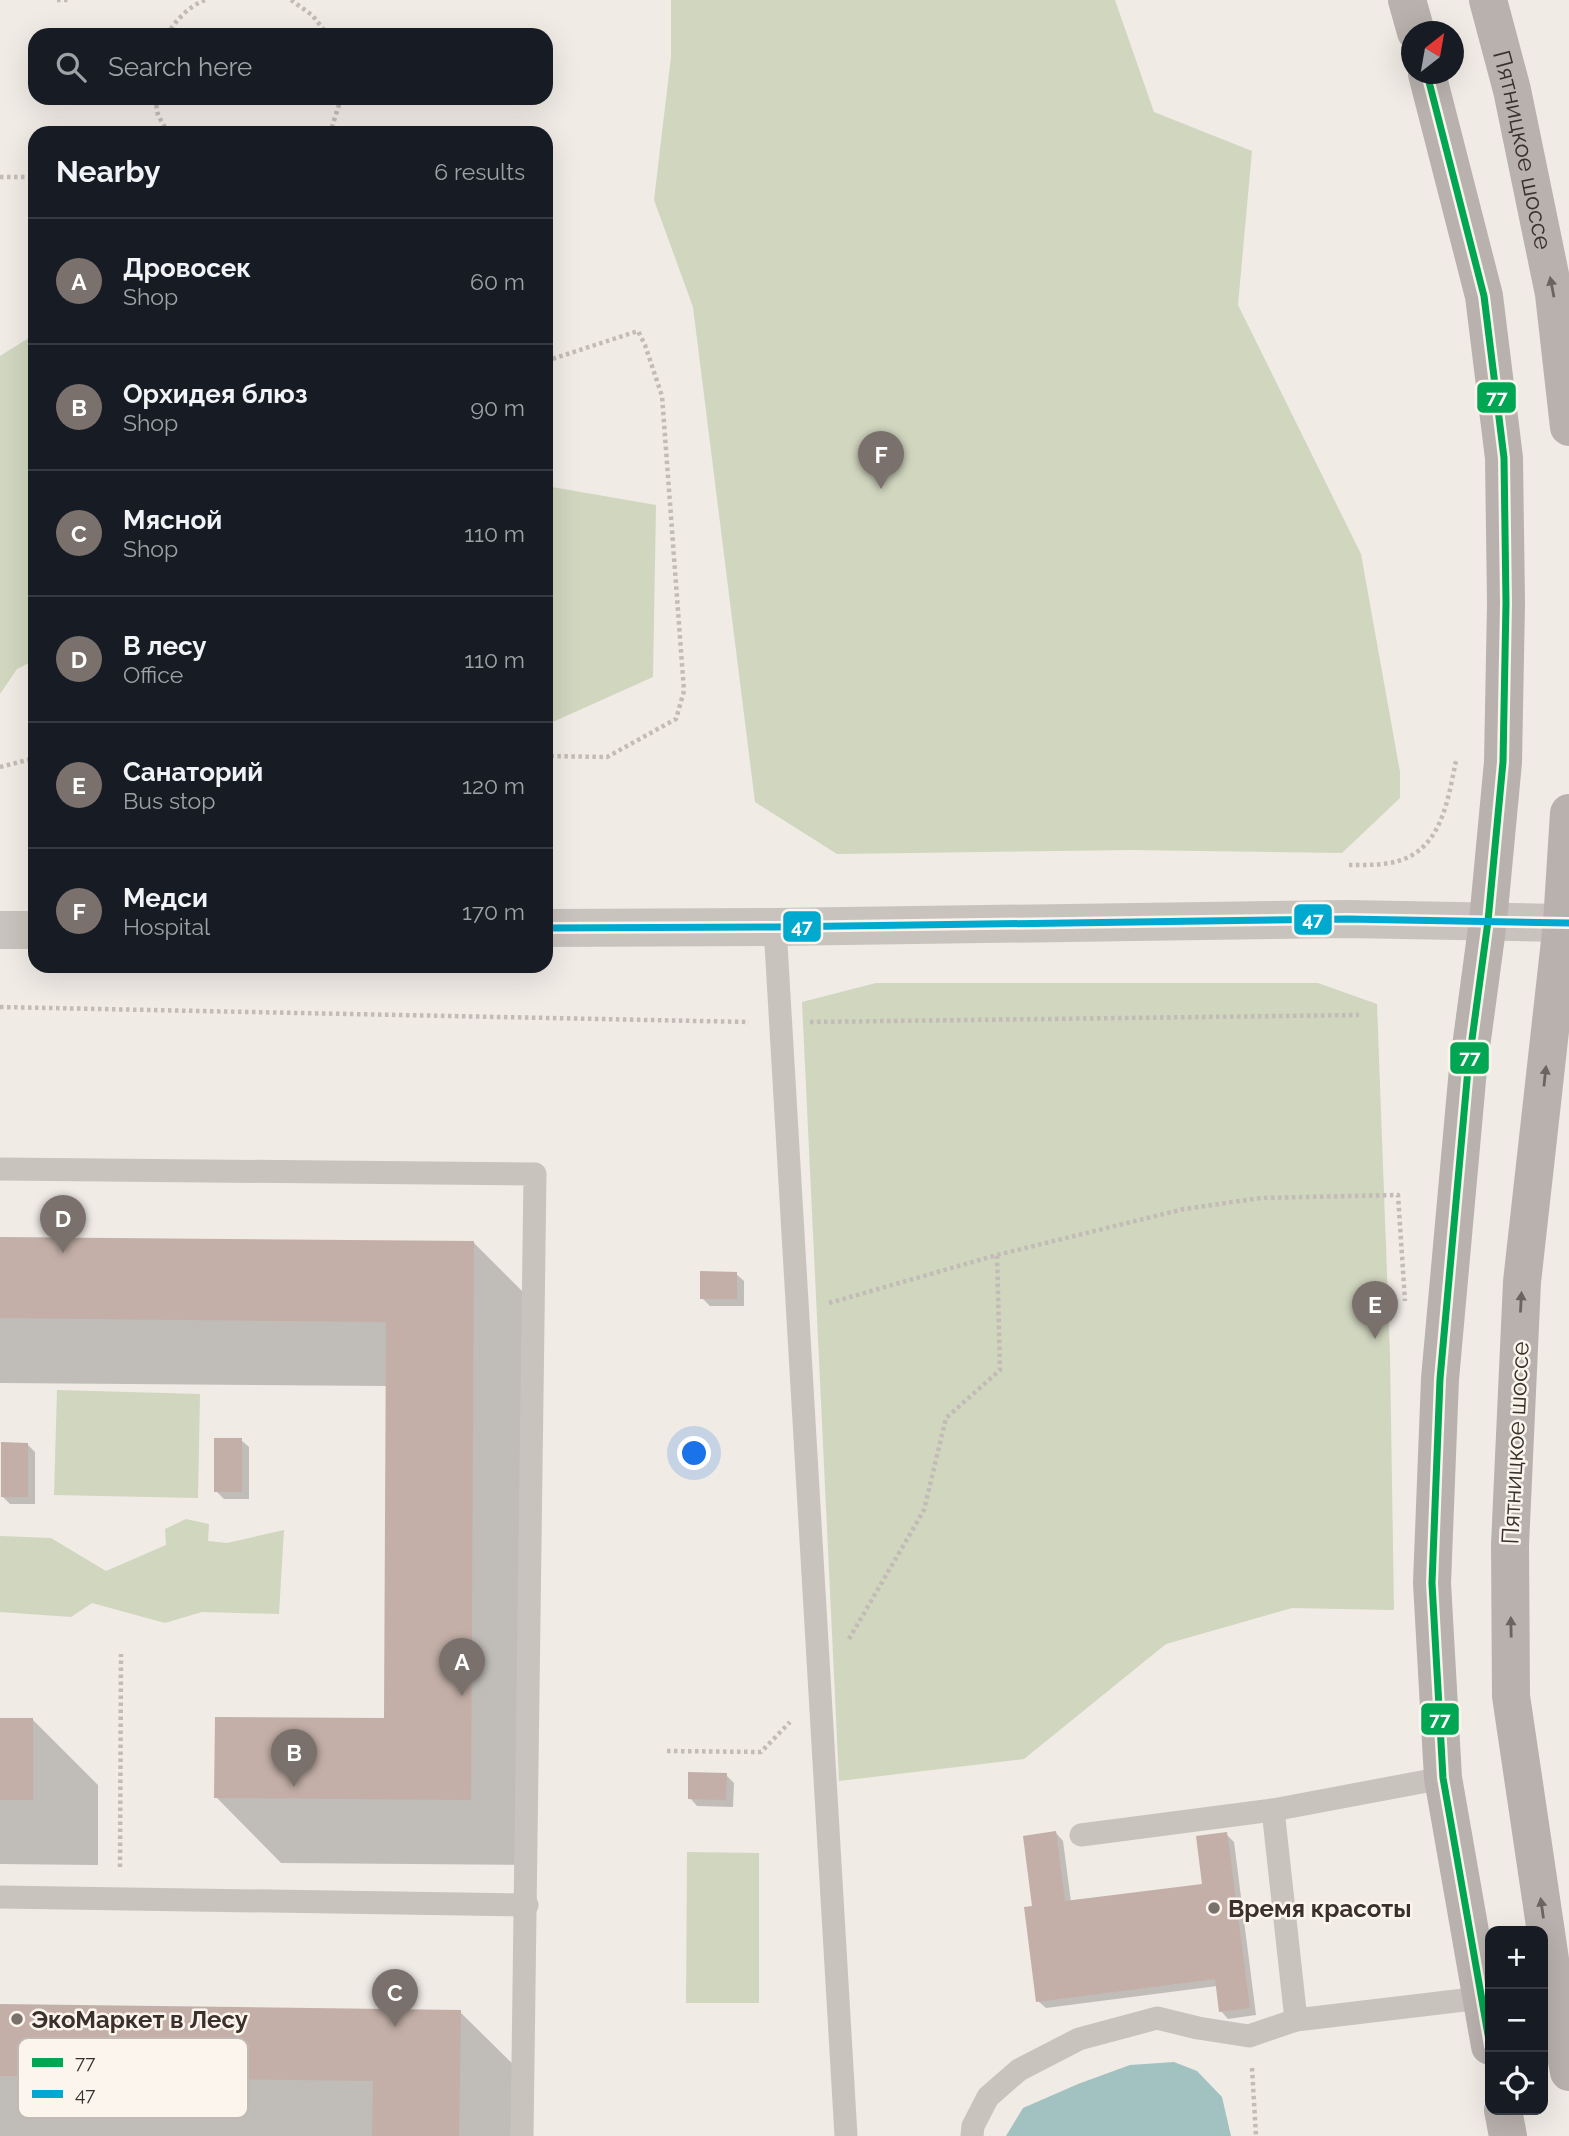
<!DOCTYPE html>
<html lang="en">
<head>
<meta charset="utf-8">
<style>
	body { margin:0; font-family:Raleway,sans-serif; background:#20242c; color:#f1f3f6 }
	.controls { position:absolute; right:21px; bottom:21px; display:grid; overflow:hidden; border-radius:14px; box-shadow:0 7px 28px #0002 }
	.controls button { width:63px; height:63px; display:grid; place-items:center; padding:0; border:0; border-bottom:2px solid #363941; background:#171b24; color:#f1f3f6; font:35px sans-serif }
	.compass { position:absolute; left:1401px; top:21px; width:63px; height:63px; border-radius:50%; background:#171b24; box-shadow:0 7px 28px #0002; rotate:31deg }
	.you { position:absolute; left:695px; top:1454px; width:24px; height:24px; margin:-18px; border:5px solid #fff; border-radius:50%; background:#1a73e8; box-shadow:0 0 0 10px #1a73e833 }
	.badge { display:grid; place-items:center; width:46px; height:46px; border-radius:50%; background:#7a716c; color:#fff; font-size:23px; font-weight:700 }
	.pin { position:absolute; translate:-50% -58px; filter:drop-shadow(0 2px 4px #0008) }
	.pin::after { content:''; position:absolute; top:37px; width:24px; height:21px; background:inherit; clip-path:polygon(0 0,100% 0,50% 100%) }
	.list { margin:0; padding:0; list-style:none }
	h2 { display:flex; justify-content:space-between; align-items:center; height:91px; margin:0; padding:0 28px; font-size:30px }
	h2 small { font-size:23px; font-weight:400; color:#9ea1a6 }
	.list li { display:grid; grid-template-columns:46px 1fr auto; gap:21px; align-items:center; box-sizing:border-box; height:126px; padding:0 28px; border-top:2px solid #363941 }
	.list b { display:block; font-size:26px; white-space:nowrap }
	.list p { margin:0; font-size:23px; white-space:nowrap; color:#9ea1a6 }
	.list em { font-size:23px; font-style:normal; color:#9ea1a6 }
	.icon { flex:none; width:38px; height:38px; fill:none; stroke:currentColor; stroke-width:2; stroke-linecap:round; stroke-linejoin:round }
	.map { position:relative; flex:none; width:1569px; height:2136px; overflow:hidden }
	.search { position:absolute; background:#171b24; box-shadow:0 7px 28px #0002; left:28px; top:28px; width:525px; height:77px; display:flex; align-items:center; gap:18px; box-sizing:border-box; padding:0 24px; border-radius:21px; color:#9ea1a6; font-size:26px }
	.panel { position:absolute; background:#171b24; box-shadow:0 7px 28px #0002; left:28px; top:126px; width:525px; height:847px; border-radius:21px }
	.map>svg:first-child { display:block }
</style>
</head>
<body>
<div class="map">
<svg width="1569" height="2136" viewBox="0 0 1569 2136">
	<rect width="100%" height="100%" fill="#f0ebe5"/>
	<g fill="#d1d6bf">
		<path d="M671,0H1115L1154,112L1252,151L1238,305L1361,554L1400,772V798L1342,853L1132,850L837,854L755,802L693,307L654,200L671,57Z"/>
		<path d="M35,334V660L17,669L0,694V356Z"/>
		<path d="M546,486L656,505L653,677L546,725Z"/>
		<path d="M876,983H1318L1377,1004L1390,1355L1394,1610L1292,1608L1166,1644L1024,1759L839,1781L802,1002Z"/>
		<path d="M57,1390L200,1394L198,1498L54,1495Z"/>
		<path d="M186,1519L209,1524L208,1541L227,1543L284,1530L279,1614L202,1612L165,1623L92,1603L71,1617L0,1612V1536L51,1538L106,1571L166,1545L165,1529Z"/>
		<path d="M687,1852L759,1853V2003H686Z"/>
	</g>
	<path fill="#a1c2c1" d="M1174,2062L1197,2071L1222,2097L1231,2136H1006L1023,2108L1078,2084L1130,2065Z"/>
	<g fill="#0003">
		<path d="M0,1239L474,1243L539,1308L536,1865L281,1863L216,1797L386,1720L388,1386L0,1383Z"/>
		<path d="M736,1274L744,1281V1306H710L702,1298Z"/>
		<path d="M241,1440L249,1447V1499H224L216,1491Z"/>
		<path d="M27,1444L35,1452V1504H10L2,1496Z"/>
		<path d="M0,1719L33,1720L98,1785V1865L0,1864Z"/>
		<path d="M726,1775L734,1783L733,1807L697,1806L690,1798Z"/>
		<path d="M1056,1833L1063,1841L1071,1902L1204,1885L1226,1834L1234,1842L1256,2015L1228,2019L1221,2011L1217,1986L1046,2008L1038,2001L1034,1907Z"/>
		<path d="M0,2006L460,2012L526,2077L525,2136H0Z"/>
	</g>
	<g fill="#c3afa7">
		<path d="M0,1237L474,1241L471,1800L214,1798L215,1717L384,1718L386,1322L0,1318Z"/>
		<path d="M700,1271L737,1272V1299H700Z"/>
		<rect x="214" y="1438" width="28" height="54"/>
		<path d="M1,1442L28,1443V1497H1Z"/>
		<rect x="0" y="1718" width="33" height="82"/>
		<path d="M688,1772L727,1773L726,1800L688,1799Z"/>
		<path d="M1056,1831L1065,1901L1202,1884L1196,1836L1227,1832L1250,2008L1219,2012L1215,1979L1036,2002L1024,1907L1032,1906L1023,1836Z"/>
		<path d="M0,2004L461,2010L459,2136H372L373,2081L0,2076Z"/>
	</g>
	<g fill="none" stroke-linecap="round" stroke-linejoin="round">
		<g stroke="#c2bbb6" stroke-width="4.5" stroke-dasharray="3.5 3.5" stroke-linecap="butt">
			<path d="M57,0H69"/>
			<path d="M291,0L312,15L328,35"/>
			<path d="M167,35C175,21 189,6 205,0"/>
			<path d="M155,98L158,115L168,133"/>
			<path d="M327,133L332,127L341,98"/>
			<path d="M0,177H35"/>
			<path d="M546,361L638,331L645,345L662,396L684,691L676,719L607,757L546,756"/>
			<path d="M0,767L35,758"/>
			<path d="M1349,865C1370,865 1395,866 1414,854C1444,835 1449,793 1456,761"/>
			<path d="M0,1007L749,1022"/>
			<path d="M810,1022L1359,1015"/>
			<path d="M829,1303L997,1255L1184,1209L1261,1198L1398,1195L1405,1301"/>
			<path d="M849,1639L924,1510L946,1418L1000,1370L997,1255"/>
			<path d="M667,1751L761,1752L790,1722"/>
			<path d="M120,1867L121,1654"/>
			<path d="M1252,2068L1256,2136"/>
		</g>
		<g stroke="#c9c3be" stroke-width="23">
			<path d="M775,927L846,2136"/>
			<path d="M0,1169L535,1174L522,2136"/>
			<path d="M1273,1810L1296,2020L1481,1998"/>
			<path d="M1081,1835L1273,1810L1443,1778"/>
			<path d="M0,1897L527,1905"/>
			<path d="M972,2136L973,2126L988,2097L1019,2070L1079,2039L1157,2018L1198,2028L1249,2036L1296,2020"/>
		</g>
		<g stroke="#c9c3be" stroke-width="38">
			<path d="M546,928L775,927L1347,919L1562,923"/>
			<path d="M0,930H35"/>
		</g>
		<g stroke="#b8b1ad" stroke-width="38">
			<path d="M1407,0L1416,32"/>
			<path id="s1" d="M1488,0L1512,90L1554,294L1569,427"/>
			<path d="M1427,74L1484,296L1504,458L1506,603L1503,762L1488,921L1468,1069L1440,1379L1432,1583L1443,1778L1490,2046"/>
			<path d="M1569,813L1562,923L1522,1282L1510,1545L1511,1696L1557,2007L1569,2072"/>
			<path d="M1503,2110L1508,2136"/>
		</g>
		<defs>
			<path id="bus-1" d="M1427,74L1484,296L1504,458L1506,603L1503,762L1488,921L1468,1069L1440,1379L1432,1583L1443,1778L1490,2046"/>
			<path id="bus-2" d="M546,928L775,927L1347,919L1569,923"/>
		</defs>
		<use href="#bus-1" stroke="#fbf5ee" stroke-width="12"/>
		<use href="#bus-2" stroke="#fbf5ee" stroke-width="12"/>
		<use href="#bus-1" stroke="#00a651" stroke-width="7"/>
		<use href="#bus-2" stroke="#00a9ce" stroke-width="7"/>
	</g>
	<defs><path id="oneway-solid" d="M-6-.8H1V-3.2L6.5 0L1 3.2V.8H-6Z" transform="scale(1.75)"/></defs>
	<g fill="#6d645f">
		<use href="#oneway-solid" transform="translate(1552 287) rotate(-101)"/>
		<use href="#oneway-solid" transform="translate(1545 1076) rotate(-84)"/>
		<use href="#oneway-solid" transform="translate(1521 1302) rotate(-87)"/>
		<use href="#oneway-solid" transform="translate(1511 1627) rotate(-91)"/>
		<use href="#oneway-solid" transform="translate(1542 1908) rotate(-98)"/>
	</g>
	<g fill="#7a716c" stroke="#fbf5ee" stroke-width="2.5">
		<circle cx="1214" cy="1908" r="7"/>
		<circle cx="17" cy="2019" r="7"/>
	</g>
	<g text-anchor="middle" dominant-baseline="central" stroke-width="5" stroke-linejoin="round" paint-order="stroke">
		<g font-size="24" fill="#3b302b" stroke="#fbf5ee">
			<text stroke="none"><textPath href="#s1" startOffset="154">Пятницкое шоссе</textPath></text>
			<text transform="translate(1515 1443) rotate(-87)">Пятницкое шоссе</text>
		</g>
		<g font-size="24" font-weight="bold" fill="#3b302b" stroke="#fbf5ee" text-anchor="start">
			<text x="1228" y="1908">Время красоты</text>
			<text x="31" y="2019">ЭкоМаркет в Лесу</text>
		</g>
	</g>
	<rect x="18" y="2038" width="230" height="80" rx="10" fill="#fbf5ee" stroke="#c1bab4" stroke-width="2"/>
	<rect x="32" y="2058" width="31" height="9" fill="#00a651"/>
	<rect x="32" y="2090" width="31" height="8" fill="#00a9ce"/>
	<g font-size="19" fill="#3b302b">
		<text x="75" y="2069">77</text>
		<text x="75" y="2101">47</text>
	</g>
	<g stroke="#fbf5ee" stroke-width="2.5">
		<rect x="1476" y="381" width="41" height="33" rx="7" fill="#00a651"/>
		<rect x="1293" y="903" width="40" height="33" rx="7" fill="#00a9ce"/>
		<rect x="782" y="910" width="40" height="33" rx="7" fill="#00a9ce"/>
		<rect x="1449" y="1041" width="41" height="34" rx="7" fill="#00a651"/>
		<rect x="1420" y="1702" width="40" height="34" rx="7" fill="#00a651"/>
	</g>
	<g font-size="19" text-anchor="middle" font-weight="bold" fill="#fff">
		<text x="1497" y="404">77</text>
		<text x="1313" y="926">47</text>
		<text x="802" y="933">47</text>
		<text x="1470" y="1064">77</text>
		<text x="1440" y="1726">77</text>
	</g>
</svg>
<div class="controls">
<button>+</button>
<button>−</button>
<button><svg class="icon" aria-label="locate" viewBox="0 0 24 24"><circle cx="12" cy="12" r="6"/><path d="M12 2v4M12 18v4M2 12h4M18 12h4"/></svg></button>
</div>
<svg class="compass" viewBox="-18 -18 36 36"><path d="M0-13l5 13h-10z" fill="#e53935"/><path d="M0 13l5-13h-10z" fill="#9ea1a6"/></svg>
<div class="you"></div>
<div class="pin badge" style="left:462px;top:1696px">A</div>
<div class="pin badge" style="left:294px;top:1787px">B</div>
<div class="pin badge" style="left:395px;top:2027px">C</div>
<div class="pin badge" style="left:63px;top:1253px">D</div>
<div class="pin badge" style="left:1375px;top:1339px">E</div>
<div class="pin badge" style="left:881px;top:489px">F</div>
<div class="search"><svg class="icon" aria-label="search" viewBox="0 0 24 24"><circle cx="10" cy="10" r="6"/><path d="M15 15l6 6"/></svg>Search here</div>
<section class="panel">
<h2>Nearby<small>6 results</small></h2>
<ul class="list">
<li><span class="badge">A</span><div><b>Дровосек</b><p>Shop</p></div><em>60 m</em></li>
<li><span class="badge">B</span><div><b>Орхидея блюз</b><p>Shop</p></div><em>90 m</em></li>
<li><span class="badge">C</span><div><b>Мясной</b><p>Shop</p></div><em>110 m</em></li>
<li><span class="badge">D</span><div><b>В лесу</b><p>Office</p></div><em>110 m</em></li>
<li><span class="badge">E</span><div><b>Санаторий</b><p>Bus stop</p></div><em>120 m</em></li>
<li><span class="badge">F</span><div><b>Медси</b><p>Hospital</p></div><em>170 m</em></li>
</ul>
</section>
</div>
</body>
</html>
